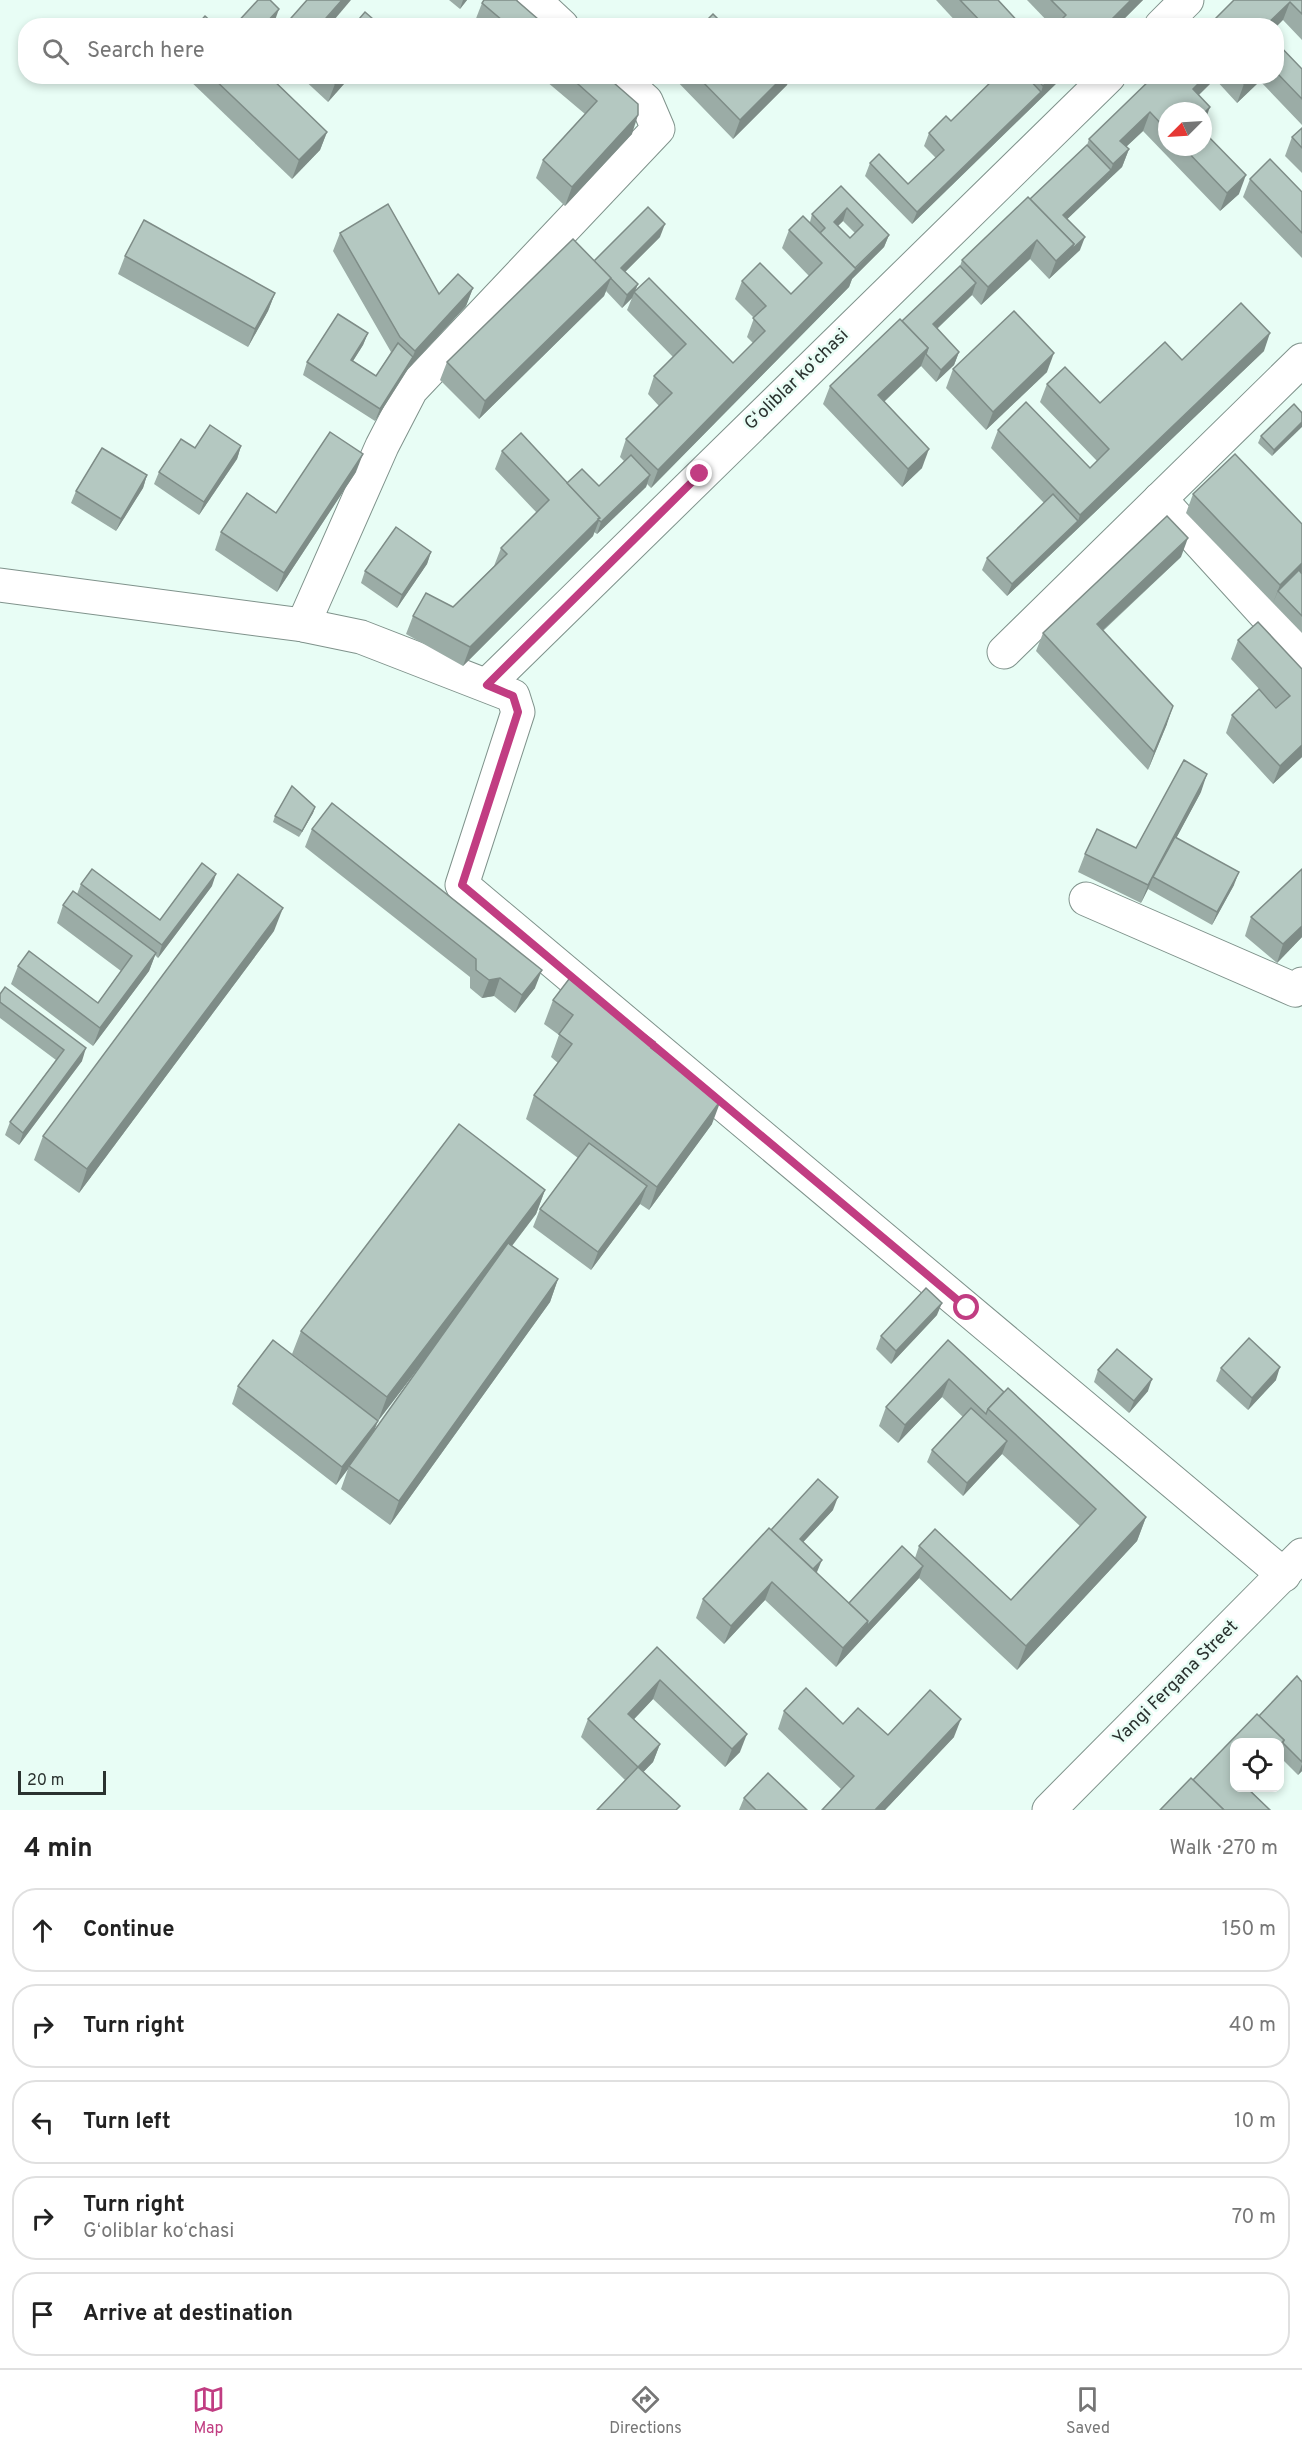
<!DOCTYPE html>
<html lang="en">
<head>
<meta charset="utf-8">
<style>
	body { margin:0; font-family:Overpass,sans-serif; background:#f2f2f2; color:#222 }
	.controls { position:absolute; right:18px; bottom:18px; display:grid; overflow:hidden; border-radius:12px; box-shadow:0 3px 9px #0003 }
	.controls button { width:54px; height:54px; display:grid; place-items:center; padding:0; border:0; border-bottom:2px solid #e0e0e0; background:#fff; color:#222; font:30px sans-serif }
	.compass { position:absolute; left:1158px; top:102px; width:54px; height:54px; border-radius:50%; background:#fff; box-shadow:0 3px 9px #0003; rotate:246deg }
	.scale { position:absolute; left:18px; bottom:15px; width:88px; box-sizing:border-box; padding-left:6px; border:3px solid #2a322f; border-top:0; font-size:16px; line-height:21px; white-space:nowrap; color:#2a322f; -webkit-text-stroke:4px #e8fdf5; paint-order:stroke }
	.stop { position:absolute; width:18px; height:18px; margin:-14px; border:4px solid #c13d82; border-radius:50%; background:#fff }
	.stop.end { background:#c13d82; border-color:#fff; box-shadow:0 2px 6px #0008 }
	.list { margin:0; padding:0; list-style:none }
	h2 { display:flex; justify-content:space-between; align-items:center; height:78px; margin:0; padding:0 24px; font-size:26px }
	h2 small { font-size:20px; font-weight:400; color:#767676 }
	.list li { display:grid; grid-template-columns:39px 1fr auto; gap:18px; align-items:center; box-sizing:border-box; height:84px; margin:0 12px 12px; padding:0 12px; border:2px solid #e0e0e0; border-radius:24px }
	.list b { display:block; font-size:22px; white-space:nowrap }
	.list p { margin:0; font-size:20px; white-space:nowrap; color:#767676 }
	.list em { font-size:20px; font-style:normal; color:#767676 }
	.icon { flex:none; width:33px; height:33px; fill:none; stroke:currentColor; stroke-width:2; stroke-linecap:round; stroke-linejoin:round }
	.map { position:relative; flex:none; width:1302px; height:1810px; overflow:hidden }
	.search { position:absolute; background:#fff; box-shadow:0 3px 9px #0003; left:18px; right:18px; top:18px; height:66px; display:flex; align-items:center; gap:15px; box-sizing:border-box; padding:0 21px; border-radius:24px; color:#767676; font-size:22px }
	.sheet { height:558px; background:#fff }
	nav { display:flex; justify-content:space-around; align-items:center; box-sizing:border-box; height:84px; border-top:2px solid #e0e0e0; background:#fff; font-size:16px; color:#767676 }
	nav a { display:grid; justify-items:center; gap:3px }
	nav .on { color:#c13d82 }
	.map>svg:first-child { display:block }
</style>
</head>
<body>
<div class="map">
<svg width="1302" height="1810" viewBox="0 0 1302 1810">
	<rect width="100%" height="100%" fill="#e8fdf5"/>
	<g fill="none" stroke-linecap="round" stroke-linejoin="round">
		<defs>
			<g id="minor">
				<path d="M534,0L562,26"/>
				<path d="M1161,26L1187,0"/>
				<path d="M1160,499L1302,655"/>
				<path d="M0,585L303,625L361,637L513,696L518,712L462,885L1284,1575"/>
				<path d="M303,625L382,446L411,390L658,129L646,101L618,76"/>
				<path d="M1004,652L1302,360"/>
				<path d="M487,685L1109,76"/>
				<path d="M1086,899L1295,990L1302,984"/>
			</g>
			<path id="secondary" d="M1049,1810L1302,1555"/>
		</defs>
		<use href="#minor" stroke="#7f928b" stroke-width="35"/>
		<use href="#secondary" stroke="#7f928b" stroke-width="35"/>
		<use href="#minor" stroke="#fff" stroke-width="33"/>
		<use href="#secondary" stroke="#fff" stroke-width="33"/>
	</g>
	<g fill="#9baca6" fill-rule="evenodd">
		<path d="M449,0H467L460,9Z"/>
		<path d="M936,0H998L1022,26H960Z"/>
		<path d="M1027,0H1143L1117,26H1052Z"/>
		<path d="M1234,0H1302V40L1283,20Z"/>
		<path d="M482,3L546,26H480L475,21Z"/>
		<path d="M1276,42L1302,69V125L1260,81L1237,103L1215,79L1199,95L1167,111V147H1203L1239,194L1220,211L1143,131L1126,147L1129,149L1122,167L1067,219L1080,250L1049,279L1030,259L981,305L972,295L937,329L959,352L954,365L936,382L921,366L884,402L922,468L902,487L823,404L830,386L902,321L960,266L962,260L1030,199L1087,145L1089,139L1154,76H1276Z"/>
		<path d="M185,76H269L327,132L320,150L292,179Z"/>
		<path d="M300,76H351L328,102Z"/>
		<path d="M540,76H606L632,134L565,206L536,178L543,160L585,114Z"/>
		<path d="M672,76H736L741,81L746,76H790L787,85L733,139Z"/>
		<path d="M997,76H1064L912,224L865,176L870,163L908,184L936,158L924,146L929,133L951,121Z"/>
		<path d="M1302,128V173L1285,156L1292,137Z"/>
		<path d="M1250,179L1302,192V258L1243,197Z"/>
		<path d="M841,186L889,235L884,247L852,279L849,287L651,488L647,484L646,487L597,534L594,532L593,536L463,666L406,634L413,616L453,607L494,566L501,548L537,513L495,469L502,451L567,483L599,486L624,461L620,457L626,439L659,406L648,394L654,376L673,357L627,310L632,298L622,308L606,291L604,296L479,419L440,380L447,362L594,261L660,237L625,272L638,284L635,291L733,363L753,343L747,337L754,318L735,299L742,281L791,294L809,276L782,248L789,230L810,222L812,214ZM843,221L855,233L850,238L838,226Z"/>
		<path d="M340,233L439,294L473,288L466,306L408,369L375,421L303,375L307,362L368,333L363,345L353,361L376,376L391,352L333,251Z"/>
		<path d="M125,256L275,293L268,311L248,347L118,274Z"/>
		<path d="M1264,351L1007,596L982,570L987,558L1044,503L991,448L998,430L1090,468L1097,461L1040,402L1047,384L1100,403L1182,360Z"/>
		<path d="M953,369L1047,372L986,430L946,388Z"/>
		<path d="M1294,404L1272,456L1258,443L1261,436Z"/>
		<path d="M241,446L237,459L199,515L154,484L159,472L195,448Z"/>
		<path d="M356,472L277,592L215,550L221,532L276,513Z"/>
		<path d="M147,475L143,488L116,531L71,503L76,491Z"/>
		<path d="M1193,494L1302,524V633L1186,513Z"/>
		<path d="M431,552L427,564L397,608L361,583L365,571Z"/>
		<path d="M1181,557L1103,631L1167,724L1148,770L1036,651L1043,633Z"/>
		<path d="M1238,640L1302,669V757L1273,784L1226,733L1232,715L1277,708L1231,659Z"/>
		<path d="M1201,792L1176,838L1234,885L1212,925L1148,889L1141,903L1078,872L1085,854L1136,848Z"/>
		<path d="M315,807L313,813L299,837L273,822L275,816Z"/>
		<path d="M312,829L535,988L515,1013L494,996L482,998L470,988V977L305,847Z"/>
		<path d="M1302,869V937L1277,963L1245,936L1251,917Z"/>
		<path d="M81,884L160,920L212,886L158,958L155,955L149,971L93,1046L11,984L18,966L98,1003L121,971L57,923L63,905L77,894Z"/>
		<path d="M274,931L79,1193L34,1160L43,1136Z"/>
		<path d="M0,994L82,1061L19,1145L5,1135L10,1122L56,1060L0,1018Z"/>
		<path d="M553,1000L652,1049L712,1124L649,1210L640,1204L591,1270L533,1227L540,1209L578,1158L526,1119L534,1095L558,1063L551,1057L559,1035L544,1024Z"/>
		<path d="M545,1190L536,1214L512,1246L558,1279L550,1302L390,1525L341,1489L348,1469L336,1485L232,1404L238,1386L374,1431L425,1359L378,1421L292,1354L301,1331Z"/>
		<path d="M937,1315L891,1364L876,1349L881,1336Z"/>
		<path d="M948,1340L1004,1392L1146,1517L1137,1541L1017,1670L919,1578L836,1667L765,1600L724,1644L696,1618L703,1599L771,1530L833,1510L803,1542L817,1573L849,1603L915,1558L919,1546L1011,1600L1080,1526L1002,1454L963,1496L927,1462L932,1450L963,1417L942,1397L898,1443L879,1426L886,1407Z"/>
		<path d="M1221,1368L1276,1380L1248,1410L1216,1381Z"/>
		<path d="M1098,1370L1148,1391L1129,1413L1094,1382Z"/>
		<path d="M657,1647L740,1752L725,1767L653,1699L634,1719L660,1744L653,1762L643,1772L625,1780L581,1737L588,1719Z"/>
		<path d="M1297,1676L1302,1682V1771L1298,1775L1280,1757V1743H1234V1788H1249H1248L1270,1810H1160L1191,1778L1193,1780L1257,1714L1259,1716Z"/>
		<path d="M784,1711L843,1724L888,1735L954,1737L885,1810H822L841,1789L778,1729Z"/>
		<path d="M744,1798L807,1810H739Z"/>
	</g>
	<g fill="#7e8c87">
		<path d="M342,0H351L329,26H319Z"/>
		<path d="M463,0H467L460,9Z"/>
		<path d="M1131,0H1143L1117,26H1105Z"/>
		<path d="M1290,2L1283,20L1276,27V26H1265Z"/>
		<path d="M279,9L273,26H263Z"/>
		<path d="M342,76H351L328,102L335,84Z"/>
		<path d="M784,76H790L787,85L733,139L740,120Z"/>
		<path d="M1052,76H1064L912,224L917,212L1041,92L1043,86Z"/>
		<path d="M1206,76H1216L1215,79L1186,107L1193,89Z"/>
		<path d="M1252,76H1262L1260,81L1237,103L1244,84Z"/>
		<path d="M1210,107L1203,126V114Z"/>
		<path d="M1150,112L1143,131L1113,159L1120,141Z"/>
		<path d="M638,115L632,134L565,206L572,187Z"/>
		<path d="M327,132L320,150L292,179L299,160Z"/>
		<path d="M1129,149L1122,167L1106,182L1113,164Z"/>
		<path d="M1111,170L1106,182L1059,227L1063,215Z"/>
		<path d="M1246,175L1239,194L1220,211L1227,193Z"/>
		<path d="M847,208L843,221L829,234L834,222Z"/>
		<path d="M665,224L660,237L617,280L621,268Z"/>
		<path d="M889,235L884,247L852,279L849,287L651,488L658,470Z"/>
		<path d="M1085,237L1080,250L1067,262L1071,250Z"/>
		<path d="M1037,240L1030,259L981,305L988,287Z"/>
		<path d="M1074,244L1067,262L1049,279L1056,261Z"/>
		<path d="M611,278L604,296L479,419L485,401Z"/>
		<path d="M976,283L972,295L928,337L933,324Z"/>
		<path d="M638,284L632,298L622,308L627,295Z"/>
		<path d="M473,288L466,306L408,369L415,351Z"/>
		<path d="M275,293L268,311L248,347L255,329Z"/>
		<path d="M368,333L363,345L346,372L351,360Z"/>
		<path d="M1270,333L1264,351L1007,596L1012,584L1078,521L1080,515Z"/>
		<path d="M928,348L921,366L871,414L878,395Z"/>
		<path d="M959,352L954,365L936,382L941,370Z"/>
		<path d="M1054,353L1047,372L986,430L993,412Z"/>
		<path d="M413,357L408,369L375,421L380,409Z"/>
		<path d="M1302,422V427L1272,456L1274,450Z"/>
		<path d="M241,446L237,459L199,515L204,502Z"/>
		<path d="M929,449L922,468L902,487L908,469Z"/>
		<path d="M363,454L356,472L277,592L284,573Z"/>
		<path d="M147,475L143,488L116,531L121,519Z"/>
		<path d="M650,475L646,487L597,534L601,522Z"/>
		<path d="M600,518L593,536L463,666L470,647Z"/>
		<path d="M1188,538L1181,557L1090,642L1097,624Z"/>
		<path d="M431,552L427,564L397,608L402,595Z"/>
		<path d="M1302,563V575L1278,591L1273,603L1280,585Z"/>
		<path d="M1173,706L1167,724L1148,770L1154,752Z"/>
		<path d="M1302,745V757L1273,784L1280,766Z"/>
		<path d="M1207,774L1201,792L1155,878L1153,877L1148,889L1141,903L1148,885Z"/>
		<path d="M315,807L313,813L299,837L302,831Z"/>
		<path d="M1239,872L1234,885L1212,925L1217,912Z"/>
		<path d="M216,874L212,886L158,958L162,945Z"/>
		<path d="M283,908L274,931L79,1193L87,1169Z"/>
		<path d="M1302,926V937L1277,963L1283,944Z"/>
		<path d="M156,953L149,971L93,1046L100,1028Z"/>
		<path d="M542,970L535,988L515,1013L522,995Z"/>
		<path d="M500,978L494,996L482,998L489,980Z"/>
		<path d="M86,1048L82,1061L19,1145L23,1133Z"/>
		<path d="M721,1100L712,1124L649,1210L657,1187Z"/>
		<path d="M647,1186L640,1204L591,1270L598,1252Z"/>
		<path d="M545,1190L536,1214L378,1421L387,1397Z"/>
		<path d="M558,1279L550,1302L390,1525L399,1501Z"/>
		<path d="M942,1303L937,1315L891,1364L896,1351Z"/>
		<path d="M1280,1367L1276,1380L1248,1410L1252,1398Z"/>
		<path d="M949,1379L942,1397L898,1443L905,1425Z"/>
		<path d="M1152,1379L1148,1391L1129,1413L1134,1401Z"/>
		<path d="M378,1421L371,1439L349,1466L348,1469L336,1485L342,1467Z"/>
		<path d="M1007,1441L1002,1454L963,1496L967,1483Z"/>
		<path d="M838,1497L833,1510L795,1551L800,1539Z"/>
		<path d="M1146,1517L1137,1541L1017,1670L1026,1646Z"/>
		<path d="M822,1560L817,1572L805,1586L809,1574Z"/>
		<path d="M923,1566L919,1578L836,1667L843,1648Z"/>
		<path d="M772,1582L765,1600L724,1644L731,1626Z"/>
		<path d="M660,1680L653,1699L622,1732L628,1714Z"/>
		<path d="M961,1719L954,1737L885,1810H875Z"/>
		<path d="M747,1734L740,1752L725,1767L732,1749Z"/>
		<path d="M1284,1740L1280,1752V1745Z"/>
		<path d="M660,1744L653,1762L631,1785L638,1767Z"/>
		<path d="M1302,1764V1771L1298,1775Z"/>
	</g>
	<g fill="#b4c8c1" stroke="#7e8c87" stroke-width="1.5" fill-rule="evenodd">
		<path d="M258,0H270L279,9L263,26H234Z"/>
		<path d="M307,0H342L319,26H284Z"/>
		<path d="M484,0H516L546,26H509L482,3Z"/>
		<path d="M960,0H998L1022,26H985Z"/>
		<path d="M1051,0H1131L1105,26H1055L1066,15Z"/>
		<path d="M1234,0H1302V14L1290,2L1265,26H1208Z"/>
		<path d="M365,12L381,26H353Z"/>
		<path d="M713,14L725,26H701Z"/>
		<path d="M205,16L216,26H196Z"/>
		<path d="M1276,42L1302,69V99L1276,72Z"/>
		<path d="M211,76H269L327,132L299,160Z"/>
		<path d="M327,76H342L335,84Z"/>
		<path d="M569,76H606L638,104V115L572,187L543,160L597,101Z"/>
		<path d="M697,76H736L741,81L746,76H784L740,120Z"/>
		<path d="M997,76H1026L1041,92L917,212L870,163L879,154L908,184L944,150L929,133L946,116L951,121Z"/>
		<path d="M1034,76H1052L1043,86Z"/>
		<path d="M1154,76H1206L1193,89L1210,107L1203,114V111H1167V130L1150,112L1120,141L1129,149L1113,164L1089,139Z"/>
		<path d="M1237,76H1252L1244,84Z"/>
		<path d="M1302,128V148L1292,137Z"/>
		<path d="M1203,131L1246,175L1227,193L1183,147H1203Z"/>
		<path d="M1087,145L1111,170L1063,215L1085,237L1071,250L1074,244L1030,199Z"/>
		<path d="M1270,159L1302,192V233L1250,179Z"/>
		<path d="M841,186L889,235L855,268L820,233L825,228L812,214ZM847,208L863,225L850,238L834,222Z"/>
		<path d="M1028,197L1074,244L1056,261L1037,240L988,287L962,260Z"/>
		<path d="M388,204L439,294L458,274L473,288L415,351L400,337L340,233Z"/>
		<path d="M648,207L665,224L621,268L638,284L627,295L594,261Z"/>
		<path d="M803,216L856,269L658,470L626,439L672,393L654,376L686,344L634,292L649,278L733,363L765,331L753,318L766,306L742,281L760,263L791,294L822,263L789,230Z"/>
		<path d="M144,220L275,293L255,329L125,256Z"/>
		<path d="M573,239L611,278L485,401L447,362Z"/>
		<path d="M960,266L976,283L933,324L959,352L941,370L926,354L928,348L902,321Z"/>
		<path d="M1241,303L1270,333L1080,515L998,430L1026,402L1090,468L1109,449L1047,384L1065,367L1100,403L1165,342L1182,360Z"/>
		<path d="M1014,311L1054,353L993,412L953,369Z"/>
		<path d="M338,314L368,333L351,360L376,376L398,343L413,357L380,409L307,362Z"/>
		<path d="M900,319L928,348L878,395L929,449L908,469L830,386Z"/>
		<path d="M1294,404L1302,413V422L1274,450L1261,436Z"/>
		<path d="M210,425L241,446L204,502L159,472L181,439L195,448Z"/>
		<path d="M330,432L363,454L284,573L221,532L247,493L276,513Z"/>
		<path d="M521,433L600,518L470,647L413,616L426,593L453,607L507,554L501,548L549,500L502,451Z"/>
		<path d="M102,448L147,475L121,519L76,491Z"/>
		<path d="M1235,454L1302,524V563L1280,585L1193,494Z"/>
		<path d="M631,455L650,475L601,522L598,519L600,518L567,483L582,469L599,486Z"/>
		<path d="M1053,494L1078,521L1012,584L987,558Z"/>
		<path d="M1167,516L1188,538L1097,624L1173,706L1154,752L1043,633Z"/>
		<path d="M396,527L431,552L402,595L365,571Z"/>
		<path d="M1299,570L1302,574V616L1278,591Z"/>
		<path d="M1258,622L1302,669V745L1280,766L1232,715L1259,689L1276,708L1290,696L1238,640Z"/>
		<path d="M1184,760L1207,774L1148,885L1085,854L1097,829L1136,848Z"/>
		<path d="M292,786L315,807L302,831L275,816Z"/>
		<path d="M332,803L542,970L522,995L500,978L489,980L476,970V959L312,829Z"/>
		<path d="M1175,837L1239,872L1217,912L1153,877Z"/>
		<path d="M202,863L216,874L162,945L81,884L92,869L160,920Z"/>
		<path d="M1302,869V926L1283,944L1251,917Z"/>
		<path d="M238,874L283,908L87,1169L43,1136Z"/>
		<path d="M73,891L156,953L100,1028L18,966L29,951L98,1003L132,956L63,905Z"/>
		<path d="M569,979L655,1042L651,1048L721,1100L657,1187L534,1095L572,1044L559,1034L573,1015L553,1000Z"/>
		<path d="M5,987L86,1048L23,1133L10,1122L64,1050L0,1002V994Z"/>
		<path d="M459,1124L545,1190L387,1397L301,1331Z"/>
		<path d="M589,1143L647,1186L598,1252L540,1209Z"/>
		<path d="M508,1243L558,1279L399,1501L349,1466Z"/>
		<path d="M926,1288L942,1303L896,1351L881,1336Z"/>
		<path d="M1249,1338L1280,1367L1252,1398L1221,1368Z"/>
		<path d="M273,1340L378,1421L342,1467L238,1386Z"/>
		<path d="M948,1340L1004,1392L988,1409L986,1414L949,1379L905,1425L886,1407Z"/>
		<path d="M1117,1349L1152,1379L1134,1401L1098,1370Z"/>
		<path d="M1008,1388L1146,1517L1026,1646L919,1546L935,1529L1011,1600L1096,1509L988,1409Z"/>
		<path d="M971,1408L1007,1441L967,1483L932,1450Z"/>
		<path d="M818,1479L838,1497L800,1539L822,1560L813,1569L771,1530Z"/>
		<path d="M769,1528L868,1621L843,1648L772,1582L731,1626L703,1599Z"/>
		<path d="M902,1546L923,1566L866,1627L868,1621L849,1603Z"/>
		<path d="M657,1647L747,1734L732,1749L660,1680L628,1714L660,1744L638,1767L588,1719Z"/>
		<path d="M1297,1676L1302,1682V1762L1283,1743L1284,1740L1259,1716Z"/>
		<path d="M806,1688L843,1724L858,1708L888,1735L930,1690L961,1719L875,1810H822L854,1776L784,1711Z"/>
		<path d="M1257,1714L1284,1740L1280,1745V1743H1234V1788H1247L1270,1810H1224L1193,1780Z"/>
		<path d="M638,1767L680,1806L676,1810H597Z"/>
		<path d="M768,1773L807,1810H756L744,1798Z"/>
		<path d="M1191,1778L1224,1810H1160Z"/>
	</g>
	<g fill="none" stroke-linecap="round" stroke-linejoin="round">
		<path stroke="#c13d82" stroke-width="8" d="M700,474L487,685L513,696L518,712L462,885L967,1308"/>
	</g>
	<g text-anchor="middle" dominant-baseline="central" stroke-width="5" stroke-linejoin="round" paint-order="stroke">
		<g font-size="18" fill="#2a322f" stroke="#e8fdf5">
			<text transform="translate(797 380) rotate(-44)">Gʻoliblar koʻchasi</text>
			<text transform="translate(1176 1683) rotate(-45)">Yangi Fergana Street</text>
		</g>
	</g>
</svg>
<div class="controls">
<button><svg class="icon" aria-label="locate" viewBox="0 0 24 24"><circle cx="12" cy="12" r="6"/><path d="M12 2v4M12 18v4M2 12h4M18 12h4"/></svg></button>
</div>
<svg class="compass" viewBox="-18 -18 36 36"><path d="M0-13l5 13h-10z" fill="#e53935"/><path d="M0 13l5-13h-10z" fill="#767676"/></svg>
<div class="scale">20 m</div>
<div class="stop" style="left:967px;top:1308px"></div>
<div class="stop end" style="left:700px;top:474px"></div>
<div class="search"><svg class="icon" aria-label="search" viewBox="0 0 24 24"><circle cx="10" cy="10" r="6"/><path d="M15 15l6 6"/></svg>Search here</div>
</div>
<section class="sheet">
<h2>4 min<small>Walk · 270 m</small></h2>
<ul class="list">
<li><svg class="icon" aria-label="ahead" viewBox="0 0 24 24"><path d="M12 20V5M6 11l6-6 6 6"/></svg><div><b>Continue</b></div><em>150 m</em></li>
<li><svg class="icon" aria-label="right" viewBox="0 0 24 24"><path d="M7 20v-9h11M14 6l5 5-5 5"/></svg><div><b>Turn right</b></div><em>40 m</em></li>
<li><svg class="icon" aria-label="left" viewBox="0 0 24 24"><path d="M17 20v-9H6M10 6l-5 5 5 5"/></svg><div><b>Turn left</b></div><em>10 m</em></li>
<li><svg class="icon" aria-label="right" viewBox="0 0 24 24"><path d="M7 20v-9h11M14 6l5 5-5 5"/></svg><div><b>Turn right</b><p>Gʻoliblar koʻchasi</p></div><em>70 m</em></li>
<li><svg class="icon" aria-label="arrive" viewBox="0 0 24 24"><path d="M6 21V4h12l-3 4 3 4H6"/></svg><div><b>Arrive at destination</b></div></li>
</ul>
</section>
<nav>
<a class="on"><svg class="icon" aria-label="map" viewBox="0 0 24 24"><path d="M3 6l6-2 6 2 6-2v14l-6 2-6-2-6 2zM9 4v14M15 6v14"/></svg>Map</a>
<a><svg class="icon" aria-label="directions" viewBox="0 0 24 24"><path d="M12 3l9 9-9 9-9-9zM9 14v-3h6M13 9l2 2-2 2"/></svg>Directions</a>
<a><svg class="icon" aria-label="saved" viewBox="0 0 24 24"><path d="M7 4h10v16l-5-4-5 4z"/></svg>Saved</a>
</nav>
</body>
</html>
